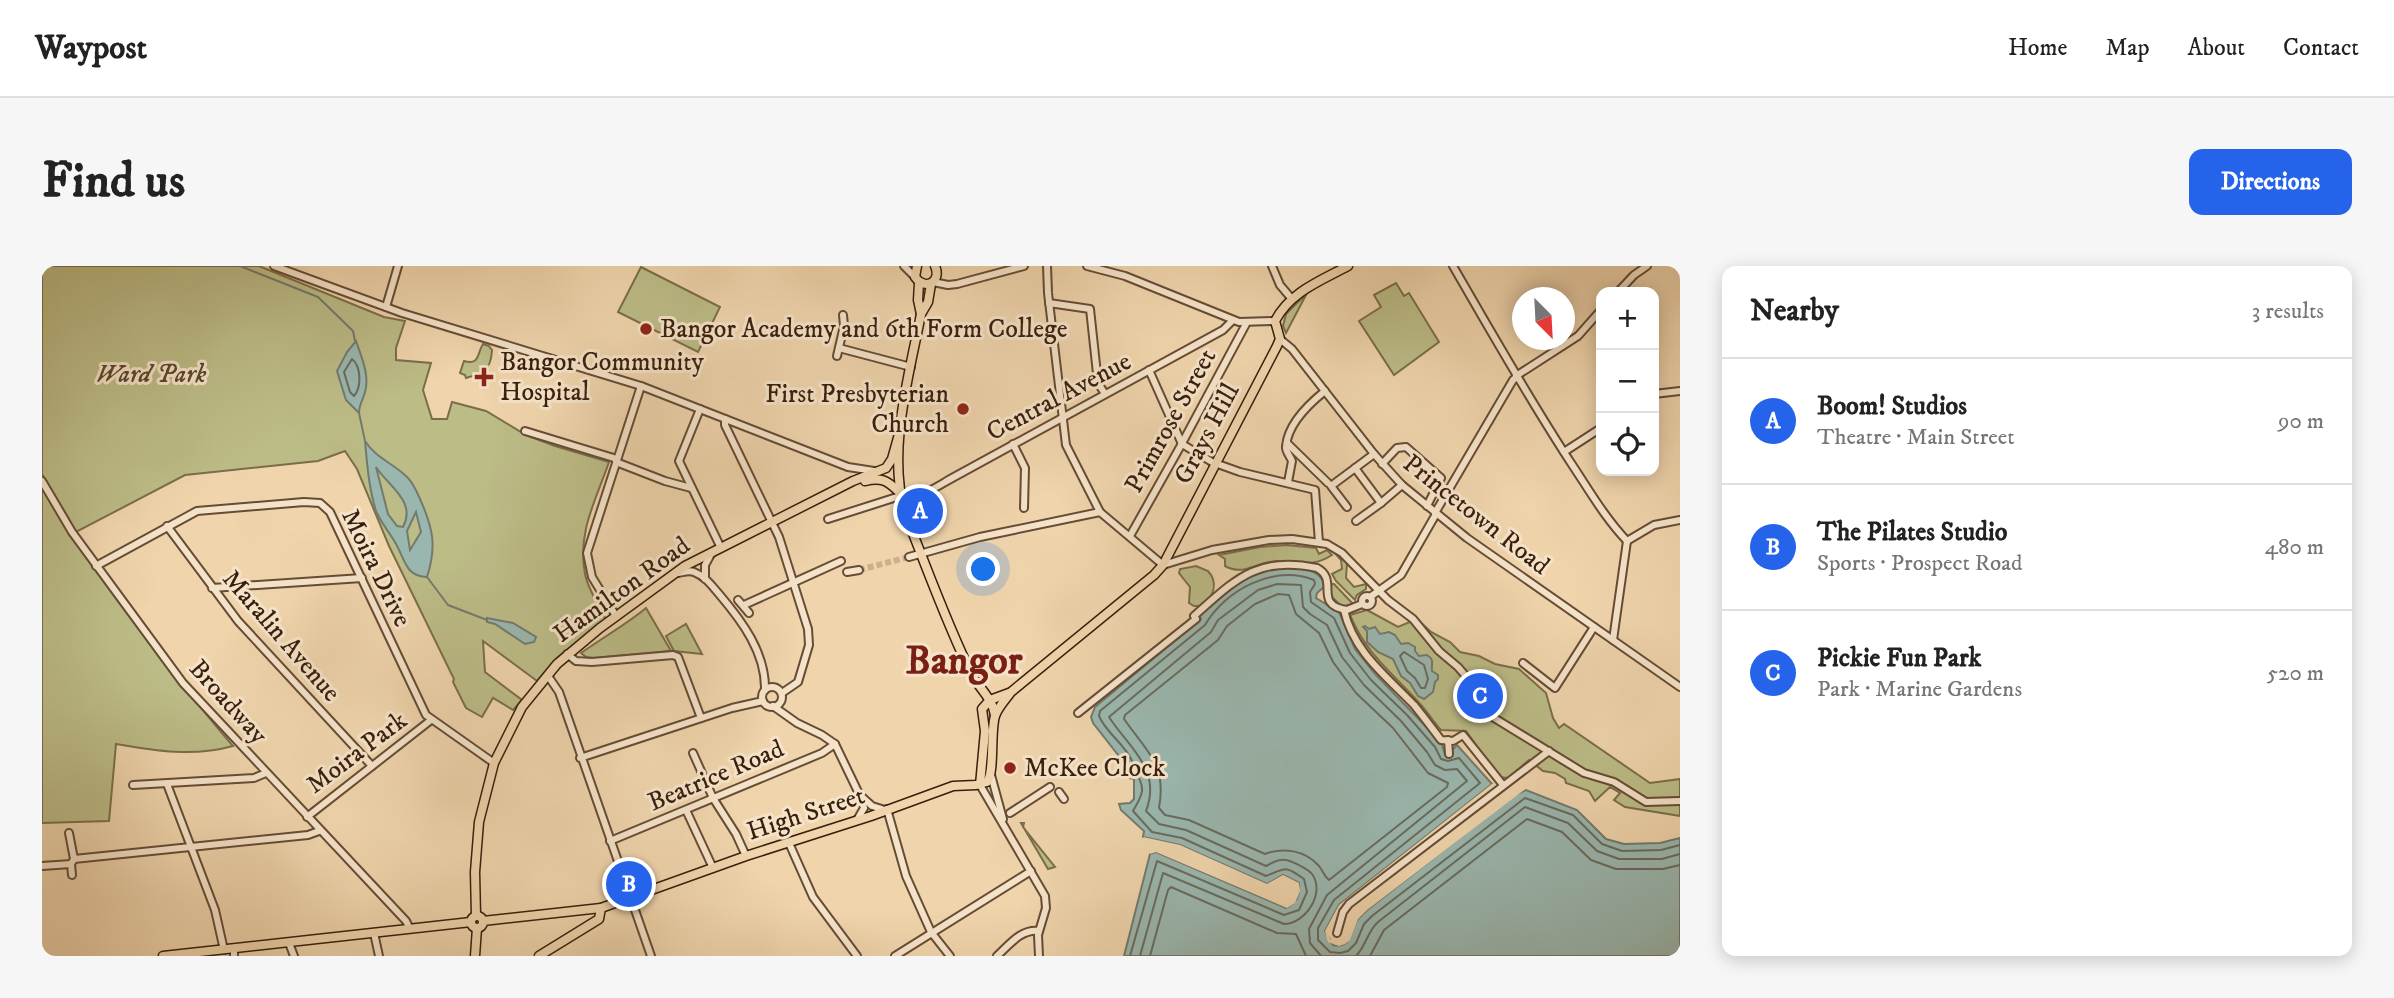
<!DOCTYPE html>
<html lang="en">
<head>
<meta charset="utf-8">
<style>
	body { margin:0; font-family:"IM FELL DW Pica",serif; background:#f6f6f6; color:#222 }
	.controls { position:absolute; right:21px; top:21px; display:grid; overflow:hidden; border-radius:14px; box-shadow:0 4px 18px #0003 }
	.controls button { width:63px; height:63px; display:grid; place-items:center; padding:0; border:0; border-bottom:2px solid #e0e0e0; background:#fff; color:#222; font:35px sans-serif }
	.compass { position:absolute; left:1470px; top:21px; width:63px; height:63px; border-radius:50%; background:#fff; box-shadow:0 4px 18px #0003; rotate:156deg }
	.you { position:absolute; left:942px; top:304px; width:24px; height:24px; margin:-18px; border:5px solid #fff; border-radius:50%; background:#1a73e8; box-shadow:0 0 0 10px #1a73e833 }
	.badge { display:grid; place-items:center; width:46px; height:46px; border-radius:50%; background:#2563eb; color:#fff; font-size:23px; font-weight:700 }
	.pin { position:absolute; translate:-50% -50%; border:4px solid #fff; box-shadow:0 2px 7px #0006 }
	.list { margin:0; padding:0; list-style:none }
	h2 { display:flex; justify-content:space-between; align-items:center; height:91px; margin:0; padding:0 28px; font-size:30px }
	h2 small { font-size:23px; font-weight:400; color:#767676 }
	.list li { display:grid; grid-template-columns:46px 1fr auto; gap:21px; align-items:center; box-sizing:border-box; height:126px; padding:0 28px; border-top:2px solid #e0e0e0 }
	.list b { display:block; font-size:26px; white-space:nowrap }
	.list p { margin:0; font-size:23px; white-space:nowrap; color:#767676 }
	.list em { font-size:23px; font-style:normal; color:#767676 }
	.icon { flex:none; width:38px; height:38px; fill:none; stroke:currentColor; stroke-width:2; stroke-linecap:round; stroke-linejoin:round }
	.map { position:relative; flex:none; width:1638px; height:690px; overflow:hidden; border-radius:14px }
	header { display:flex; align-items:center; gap:42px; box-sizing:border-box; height:98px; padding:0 35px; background:#fff; border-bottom:2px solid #e0e0e0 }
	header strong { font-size:33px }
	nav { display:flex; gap:38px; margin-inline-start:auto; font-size:24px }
	.intro { display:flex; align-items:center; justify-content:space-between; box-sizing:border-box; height:168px; padding:0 42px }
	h1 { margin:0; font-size:49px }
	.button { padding:18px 32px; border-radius:14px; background:#2563eb; color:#fff; font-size:24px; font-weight:700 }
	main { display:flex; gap:42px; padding:0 42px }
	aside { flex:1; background:#fff; border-radius:14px; box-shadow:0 4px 18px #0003 }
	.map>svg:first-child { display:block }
</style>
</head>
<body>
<header>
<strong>Waypost</strong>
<nav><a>Home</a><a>Map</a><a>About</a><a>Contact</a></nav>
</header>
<div class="intro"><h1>Find us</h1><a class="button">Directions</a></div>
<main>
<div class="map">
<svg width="1638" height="690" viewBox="0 0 1638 690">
	<rect width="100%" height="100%" fill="#efd4ac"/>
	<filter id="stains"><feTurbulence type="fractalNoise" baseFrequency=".00286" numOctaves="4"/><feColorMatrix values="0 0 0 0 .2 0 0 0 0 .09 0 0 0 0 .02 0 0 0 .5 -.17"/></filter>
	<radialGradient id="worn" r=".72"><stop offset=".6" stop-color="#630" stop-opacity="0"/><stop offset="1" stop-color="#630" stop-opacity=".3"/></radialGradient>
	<g fill="#bcbc87" stroke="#7a6e4a" stroke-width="2">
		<path d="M0,0H217L342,51L363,55L354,82V94L389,97L381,124L390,153H405L410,136L444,145L484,169L513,180L567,196C554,234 535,266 543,308C546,323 557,340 564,354L516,391L495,415L441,375L443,406L480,434L471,444L451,432L440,451L424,442L411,416L412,413L347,280L315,203L303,185L276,195L143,209L34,266L0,208Z"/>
		<path d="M599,1L678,41L656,86L576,46Z"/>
		<path d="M1354,17L1362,30L1367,27L1397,76L1352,109L1317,55L1339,41L1332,29Z"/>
		<path d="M1265,27L1244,67L1241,60L1244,48Z"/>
		<path d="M441,78L447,80L450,84C449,104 442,107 424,112L423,109L418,107L422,95C438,100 435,87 441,78Z"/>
		<path d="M0,222C25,264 53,303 81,342C117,389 152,435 191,480C152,491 114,485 74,478L67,555L0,557Z"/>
		<path d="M1245,279L1274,282L1277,288L1285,284L1290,289C1270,302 1259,295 1236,295C1217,295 1203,311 1183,300V293L1177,289L1218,281Z"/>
		<path d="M1292,286L1305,297L1304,312L1312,321L1324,318V323L1315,329L1313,334L1294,315L1290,308L1300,303L1299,294Z"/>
		<path d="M1154,300L1166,305C1177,317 1171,330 1161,340H1152L1147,337L1148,321L1137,307L1138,303Z"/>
		<path d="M1289,318H1292L1313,340L1300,341L1289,330Z"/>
		<path d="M604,342L629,385L552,392L544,391L539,387C560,372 585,358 604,342Z"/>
		<path d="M1325,344L1356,361L1375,353L1389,366L1408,376L1418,386L1437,390L1453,398L1477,403L1504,427L1511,452L1517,462L1522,458L1608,517L1638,513V550L1583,541L1572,534L1578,527L1568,521L1553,535L1547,525L1524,517L1523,513L1513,507L1501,505L1487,494L1466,512L1457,511L1424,465L1399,464C1392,456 1386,447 1379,439C1350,406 1325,390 1308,349Z"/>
		<path d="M644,358L660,388L632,385L624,370Z"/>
		<path d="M979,557H982L981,561L1013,601L1006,603Z"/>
	</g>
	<g fill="#9ab7af" stroke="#737a6e" stroke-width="2" fill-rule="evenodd">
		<path d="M314,75C319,90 328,109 323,126C321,134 317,138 317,147L304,134L295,105L305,86Z"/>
		<path d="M323,175C333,191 350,197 364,210C371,216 374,224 378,233C391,262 395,280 385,311C364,311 363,294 354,278C348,267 339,257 334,245C327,223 325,198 323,175ZM334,201C345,219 375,235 361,261L355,260L346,248ZM374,246L379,266L368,284L365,265Z"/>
		<path d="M1232,302C1248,302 1281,299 1282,321L1275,327L1274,332L1297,346L1313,383L1334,409L1399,476L1403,488H1406L1415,479L1450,518L1297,639L1283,665L1291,679C1310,683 1308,665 1316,653C1319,650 1322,647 1325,644L1473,529L1484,524L1535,544L1564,573L1582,578L1618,577L1638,572V690H1082L1108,588L1114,586L1244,642C1255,637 1258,629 1257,617L1241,609L1225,618L1138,579L1101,571L1102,565L1079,544L1077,538L1088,537L1092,533V513L1082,511L1084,499L1051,457L1049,451L1053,441L1159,353L1157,349L1198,315Z"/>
		<path d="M445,352L471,357L494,371L492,376L483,378L453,358L445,356Z"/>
		<path d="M1323,360L1327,363L1333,361L1338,368L1347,366L1353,369L1359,378L1366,377L1373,381V385L1377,390L1385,389C1393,394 1389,397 1390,405L1396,409V413L1393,416L1391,426L1382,433L1376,430L1368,417L1359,410L1351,393L1336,386L1325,376V365L1321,361Z"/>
	</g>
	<g fill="#efd4ac">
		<path d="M1450,518H1453L1300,641L1286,665L1288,673L1297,677L1301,675L1313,651L1323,642L1471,526L1486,521L1325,644L1316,653L1308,674L1303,678L1297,680L1286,676L1283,665L1297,639Z"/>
		<path d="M1101,571L1138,579L1225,618L1241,609L1257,617L1258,625L1253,637L1245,642L1114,586L1108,588L1107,585L1115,583L1244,639L1249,636L1254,619L1241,613L1224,621L1137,582L1103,575Z"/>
	</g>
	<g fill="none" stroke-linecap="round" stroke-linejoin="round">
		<g stroke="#696b5e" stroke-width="2">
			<path d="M310,93C319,100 320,121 312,130L308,126L302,106Z"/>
			<path d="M1236,328L1247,329L1254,348L1277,367L1291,396L1314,427L1351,462L1386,507L1406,517L1405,521L1287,614C1282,610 1281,605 1277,600C1263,584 1241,581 1223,588L1147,554L1123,549L1117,542C1125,498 1105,486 1082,453L1083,449L1176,374L1185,360L1213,338Z"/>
			<path d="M1362,386L1382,399L1386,413L1383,422H1379L1373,412L1365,405L1358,390Z"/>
			<path d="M1088,690L1115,595L1242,649L1257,644L1265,626L1262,613C1243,599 1244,602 1224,610L1140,572L1110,566L1091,545C1100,530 1105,522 1093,506C1089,500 1093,502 1090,495C1083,478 1064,467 1057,450L1058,445L1163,359C1183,324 1232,298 1272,314L1273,318L1268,326L1269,336L1292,352L1308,387L1329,414L1365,449L1393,481L1399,493L1406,495L1417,492L1438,517L1292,634L1276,662V674L1288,686L1298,687L1306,685L1314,677L1322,658L1330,650L1483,532L1531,549L1560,578L1580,585L1619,584L1638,579"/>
			<path d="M1098,690L1121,607L1242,658C1263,658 1284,627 1270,608C1266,603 1260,601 1255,598C1250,596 1245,593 1239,594C1234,594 1228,598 1224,600L1144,564L1117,558L1104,545C1120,503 1087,482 1067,451L1169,366L1176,354L1216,324L1235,318L1259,319L1261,341L1268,348L1285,359L1300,391L1322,419L1359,455L1385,486L1393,499L1403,504L1415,503L1425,515L1285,629L1267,663L1268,677L1279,690"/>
			<path d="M1108,690L1126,624L1129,621L1235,667L1254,668L1264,690"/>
			<path d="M1314,690C1324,680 1325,666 1336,656L1483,541L1526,557L1555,585L1577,593H1620L1638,588"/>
			<path d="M1328,690L1342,664L1485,553L1520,566L1549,594L1574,603H1621L1638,599"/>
		</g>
		<g stroke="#737a6e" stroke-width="2">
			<path d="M198,0L276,31L311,65L313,75"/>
			<path d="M317,147L323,175"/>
			<path d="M385,311L406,339L445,354"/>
		</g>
		<path stroke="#cab08c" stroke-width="6" stroke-dasharray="6 3" stroke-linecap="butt" d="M817,304L867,291"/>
		<defs>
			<g id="minor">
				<path d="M232,0L360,47L599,120L806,201L832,205"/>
				<path d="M862,0L873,11"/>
				<path d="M1005,0L1006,27L1024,179L1058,246L1121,299L1170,284L1227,274L1250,273L1285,278L1300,287L1346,334L1371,353L1397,385L1416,401L1434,422L1441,442L1449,450L1542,507L1572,516L1604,536L1638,535"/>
				<path d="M1045,0L1083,10L1197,56L1233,55"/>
				<path d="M1230,0L1238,19L1249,32"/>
				<path d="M1411,0C1449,66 1487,133 1529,197C1547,224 1563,252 1585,275"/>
				<path d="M891,16L906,19L915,18L982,0"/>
				<path d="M1576,26L1592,9L1605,0"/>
				<path d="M1007,37L1048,43L1056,117L1063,128"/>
				<path d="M344,41L356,0"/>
				<path d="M1238,73L1250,83L1332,188L1360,219L1425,272L1638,421"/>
				<path d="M797,82L869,101"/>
				<path d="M795,90L802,60L801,49"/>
				<path d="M1107,104L1140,178L1170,196L1198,206L1273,224L1277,276"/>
				<path d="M1474,110L1536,70L1559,44"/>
				<path d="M1612,128L1638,125"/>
				<path d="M658,143L637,195L679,282"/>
				<path d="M683,153V159L737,271L766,363L767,379L756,416L740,427"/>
				<path d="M483,165L575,193"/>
				<path d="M1245,177L1286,217"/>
				<path d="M971,178L983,202L982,242"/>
				<path d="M1522,186L1559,162"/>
				<path d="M574,196L623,215L649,222"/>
				<path d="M1340,198L1355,182L1364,181L1399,212L1385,240"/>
				<path d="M1313,202L1339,237L1360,219"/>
				<path d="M0,215L30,266L141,417L364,655L368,663"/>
				<path d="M1246,216L1250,195C1248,190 1243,185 1244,180C1246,158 1268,137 1283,125"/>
				<path d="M858,233C875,235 897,219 912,211L1181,64L1191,54"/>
				<path d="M1305,241L1289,220L1332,188"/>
				<path d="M1393,247L1471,114L1475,111"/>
				<path d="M786,253L858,230"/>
				<path d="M1314,255L1339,237"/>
				<path d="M125,260L196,355L330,500"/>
				<path d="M1088,270L1138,181L1204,58"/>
				<path d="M1585,275L1612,259L1638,254"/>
				<path d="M867,291L938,271L1058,246"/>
				<path d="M54,300L155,245L262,236L278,237L288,246L384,449L452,497"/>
				<path d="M805,306L817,304"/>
				<path d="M636,307C642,306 647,304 652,306C663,310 670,320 677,328C700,355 724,387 723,424"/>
				<path d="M663,313V299L669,288"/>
				<path d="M170,322L320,312"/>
				<circle cx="1325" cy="335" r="5"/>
				<path d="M1328,331L1359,309L1394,248"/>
				<path d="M696,334L707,347"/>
				<path d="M702,339L799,295"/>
				<path d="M1302,344C1311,385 1344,410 1372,439C1381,450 1390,462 1399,474L1411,475L1421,469L1461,519"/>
				<path d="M574,350L550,311L545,287L599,120"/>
				<path d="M1571,374L1585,275"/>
				<path d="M525,388L534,395L550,396L631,389L636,391L659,452"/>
				<path d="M1481,397L1513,422L1552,361"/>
				<path d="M506,410L517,426L609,690"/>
				<circle cx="730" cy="431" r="10"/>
				<path d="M731,440L755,457L780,469L793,478L820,534L822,542L815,554"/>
				<path d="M1036,447L1154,353L1152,350C1193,314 1215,289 1275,302C1298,314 1270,339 1305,344L1320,338"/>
				<path d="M1406,474L1407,488"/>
				<path d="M651,487L671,532L694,568L704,590"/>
				<path d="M538,492L690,442L721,435"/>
				<path d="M949,509L961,553"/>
				<path d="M125,518L173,644L182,684"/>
				<path d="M91,519L212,512L224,507"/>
				<path d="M938,519L1003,630L1004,642L996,669L997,690"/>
				<path d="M1017,526L1022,533"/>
				<path d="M820,531L830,540L843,544"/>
				<path d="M845,543L864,610L889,666L908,690"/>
				<path d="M644,544L671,602"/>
				<path d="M968,547L1008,521"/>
				<path d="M265,551L389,454"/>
				<path d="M27,567L32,593L29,598L30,609"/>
				<path d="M568,575L780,487L793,478"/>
				<path d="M747,577L771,631L815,690"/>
				<path d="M32,593L266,569L277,565"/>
				<path d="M0,600L29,598"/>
				<path d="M332,667L337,690"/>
				<path d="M1295,667L1301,646L1307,638L1507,485"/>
				<path d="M247,677L252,690"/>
				<path d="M192,683V690"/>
				<path d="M853,690L989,605"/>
				<path d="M955,690C968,678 979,663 997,665"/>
			</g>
			<g id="major">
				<path d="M875,0L873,11C883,25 900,16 893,0"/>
				<path d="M877,17L876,34L879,48"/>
				<path d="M889,18L886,36L879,48C867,110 844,188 864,250C885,302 904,356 929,407C936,421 951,433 953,449"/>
				<path d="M823,215C839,211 845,214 857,226"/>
				<path d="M938,519L943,465L940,443L948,434L967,427"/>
				<path d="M434,650L433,606L437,556L452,497L480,441L515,398L558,362L643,300L811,215L844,202L850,193L857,168"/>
				<circle cx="435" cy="656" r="6"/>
				<path d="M441,655L559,642L704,590L829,550L911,520L934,519L945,516C953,507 948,466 953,450C956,441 964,433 969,426L1112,309L1121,299L1235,80L1238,73L1233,55C1248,26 1278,15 1306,0"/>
				<path d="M121,690L429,656"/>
				<path d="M433,690L435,662"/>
				<path d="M497,690L557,653L559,642"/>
			</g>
		</defs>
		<use href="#minor" stroke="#664c35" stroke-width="10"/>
		<use href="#major" stroke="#381f0d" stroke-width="11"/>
		<use href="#minor" stroke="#f5e3c9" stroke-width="6"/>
		<use href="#major" stroke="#efd4ac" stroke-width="8"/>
	</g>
	<g fill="#8f2418" stroke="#f5e3c9" stroke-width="2.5">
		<circle cx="604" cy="63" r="7"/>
		<path d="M438.5 100.5h7v7h7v7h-7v7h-7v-7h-7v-7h7z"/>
		<circle cx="921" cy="143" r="7"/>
		<circle cx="968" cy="502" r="7"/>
	</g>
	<g text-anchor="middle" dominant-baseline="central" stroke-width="6" stroke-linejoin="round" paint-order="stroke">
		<g font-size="26" fill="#381f0d" stroke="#f5e3c9" text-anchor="start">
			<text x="618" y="63">Bangor Academy and 6th Form College</text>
			<text x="458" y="96">Bangor Community<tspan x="458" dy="30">Hospital</tspan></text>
			<text x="907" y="128" text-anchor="end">First Presbyterian<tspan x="907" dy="30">Church</tspan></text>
			<text x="982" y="502">McKee Clock</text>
		</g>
		<g font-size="26" font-style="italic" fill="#59462c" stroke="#f5e3c9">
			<text x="109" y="108">Ward Park</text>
		</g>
		<g font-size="26" fill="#381f0d" stroke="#f5e3c9">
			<text transform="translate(1017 131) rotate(-28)">Central Avenue</text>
			<text transform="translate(1129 155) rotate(-61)">Primrose Street</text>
			<text transform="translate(1165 168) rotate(-62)">Grays Hill</text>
			<text transform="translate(1434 249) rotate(38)">Princetown Road</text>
			<text transform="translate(334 302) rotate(64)">Moira Drive</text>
			<text transform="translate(580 324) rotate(-36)">Hamilton Road</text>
			<text transform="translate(239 370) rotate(49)">Maralin Avenue</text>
			<text transform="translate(186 436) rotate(48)">Broadway</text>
			<text transform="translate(315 487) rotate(-37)">Moira Park</text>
			<text transform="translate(674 510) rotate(-23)">Beatrice Road</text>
			<text transform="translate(764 548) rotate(-18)">High Street</text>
		</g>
		<g font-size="40" font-weight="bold" fill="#7a1f14" stroke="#f5e3c9">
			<text x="922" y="396">Bangor</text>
		</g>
	</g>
	<rect width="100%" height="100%" filter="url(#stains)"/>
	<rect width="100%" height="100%" fill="url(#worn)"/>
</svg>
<div class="controls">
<button>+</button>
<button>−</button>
<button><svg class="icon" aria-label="locate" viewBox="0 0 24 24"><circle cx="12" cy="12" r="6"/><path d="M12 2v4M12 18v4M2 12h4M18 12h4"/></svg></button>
</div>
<svg class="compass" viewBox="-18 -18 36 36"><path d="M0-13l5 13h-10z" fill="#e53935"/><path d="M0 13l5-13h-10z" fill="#767676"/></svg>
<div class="you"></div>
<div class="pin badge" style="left:878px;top:245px">A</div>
<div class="pin badge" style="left:587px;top:618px">B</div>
<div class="pin badge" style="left:1438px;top:430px">C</div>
</div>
<aside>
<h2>Nearby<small>3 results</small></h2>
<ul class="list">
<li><span class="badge">A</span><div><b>Boom! Studios</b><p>Theatre · Main Street</p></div><em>90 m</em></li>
<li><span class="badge">B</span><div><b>The Pilates Studio</b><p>Sports · Prospect Road</p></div><em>480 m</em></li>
<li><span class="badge">C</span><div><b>Pickie Fun Park</b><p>Park · Marine Gardens</p></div><em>520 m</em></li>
</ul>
</aside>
</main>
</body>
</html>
